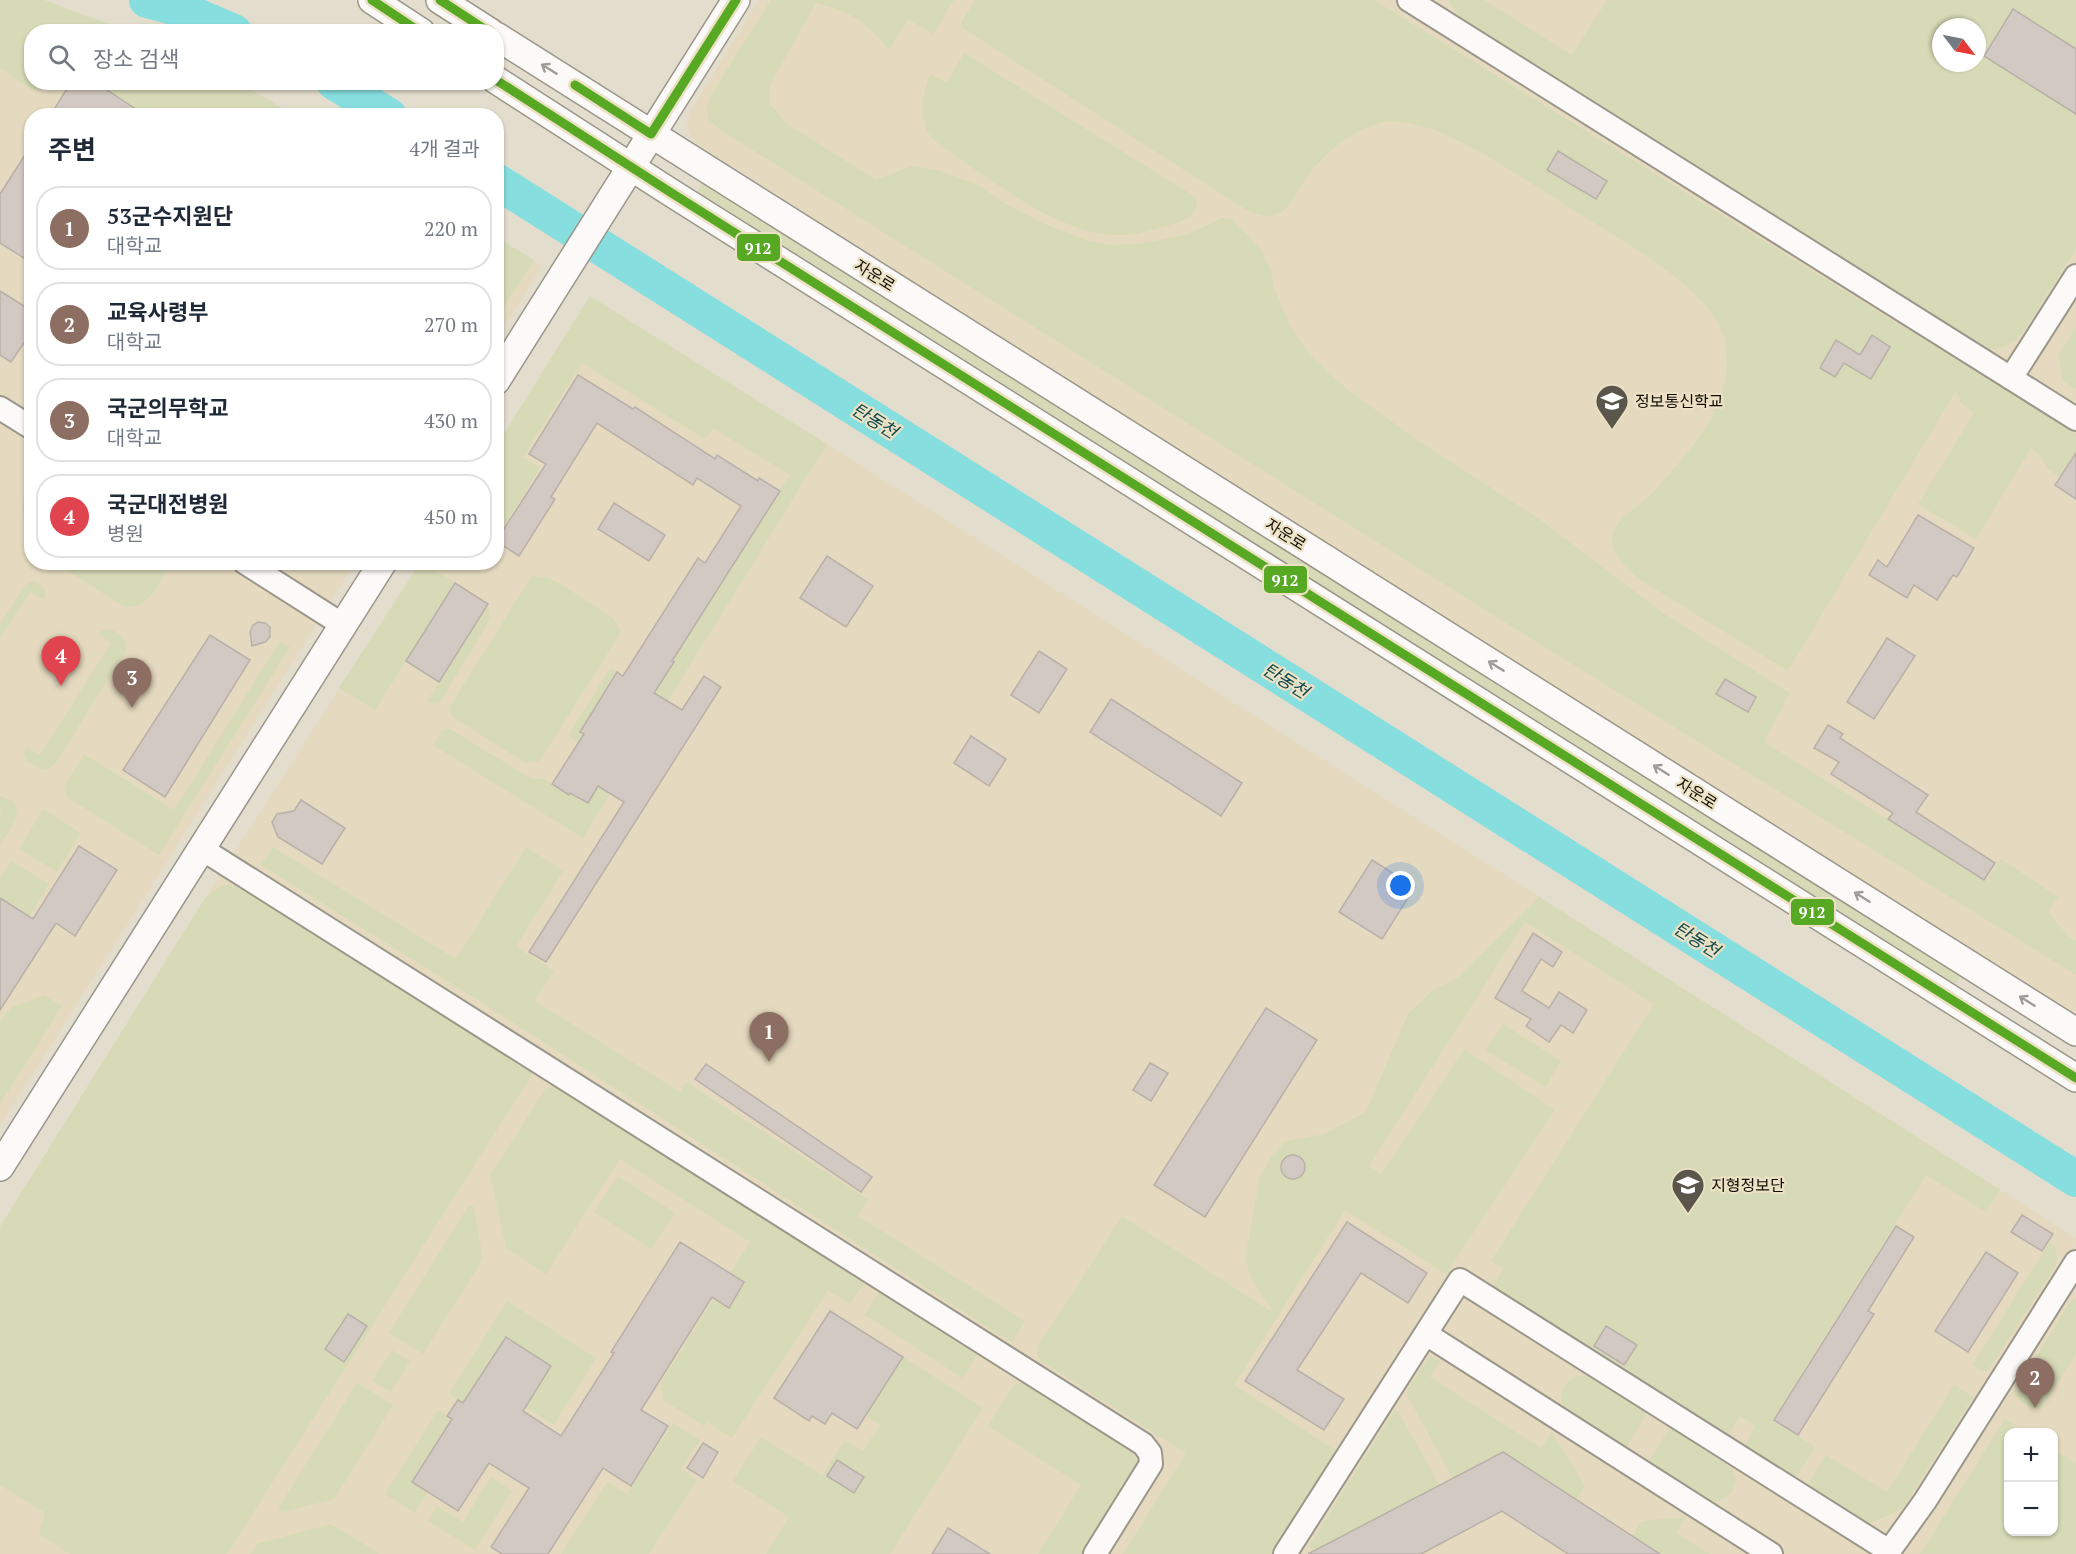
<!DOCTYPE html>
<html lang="ko">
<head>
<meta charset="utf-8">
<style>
	body { margin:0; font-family:"PT Serif","Noto Sans KR",serif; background:#f6f6f7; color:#1f2937 }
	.controls { position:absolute; right:18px; bottom:18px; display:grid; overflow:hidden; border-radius:12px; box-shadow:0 2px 4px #0004 }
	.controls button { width:54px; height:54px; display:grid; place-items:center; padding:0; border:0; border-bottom:2px solid #e0e1e3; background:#fff; color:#1f2937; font:30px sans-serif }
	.compass { position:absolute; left:1932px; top:18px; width:54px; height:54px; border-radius:50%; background:#fff; box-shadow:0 2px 4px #0004; rotate:122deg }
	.you { position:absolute; left:1401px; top:886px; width:21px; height:21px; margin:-15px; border:4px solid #fff; border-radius:50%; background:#1a73e8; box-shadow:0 0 0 9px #1a73e833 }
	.badge { display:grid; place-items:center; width:39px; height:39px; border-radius:50%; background:#5b564b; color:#fff; font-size:20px; font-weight:700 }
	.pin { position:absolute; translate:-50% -50px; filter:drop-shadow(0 2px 3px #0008) }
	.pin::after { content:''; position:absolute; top:32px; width:21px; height:18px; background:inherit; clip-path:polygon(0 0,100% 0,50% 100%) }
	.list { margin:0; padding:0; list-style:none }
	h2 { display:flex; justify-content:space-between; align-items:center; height:78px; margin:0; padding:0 24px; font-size:26px }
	h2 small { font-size:20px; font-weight:400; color:#747a83 }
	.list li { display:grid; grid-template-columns:39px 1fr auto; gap:18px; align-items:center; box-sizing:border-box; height:84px; margin:0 12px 12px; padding:0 12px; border:2px solid #e0e1e3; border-radius:24px }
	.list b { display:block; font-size:22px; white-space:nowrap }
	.list p { margin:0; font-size:20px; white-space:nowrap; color:#747a83 }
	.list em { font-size:20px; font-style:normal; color:#747a83 }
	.icon { flex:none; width:33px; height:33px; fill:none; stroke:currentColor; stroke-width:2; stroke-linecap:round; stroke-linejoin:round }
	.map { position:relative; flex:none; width:2076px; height:1554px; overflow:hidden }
	.search { position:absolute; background:#fff; box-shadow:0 2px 4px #0004; left:24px; top:24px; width:480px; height:66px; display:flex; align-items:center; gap:15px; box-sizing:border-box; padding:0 21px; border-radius:24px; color:#747a83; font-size:22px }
	.panel { position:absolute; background:#fff; box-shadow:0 2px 4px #0004; left:24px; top:108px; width:480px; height:462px; border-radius:24px }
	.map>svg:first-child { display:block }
</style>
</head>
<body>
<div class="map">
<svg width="2076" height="1554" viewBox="0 0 2076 1554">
	<rect width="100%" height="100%" fill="#e3ddcd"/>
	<g fill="#e5dabf" fill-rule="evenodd">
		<path d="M0,0H44L127,31L32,32V82L240,83L294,115L32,116V562L355,563L0,1126Z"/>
		<path d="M759,0H2076V1014L1588,709L697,144L690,135L687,128L689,113ZM1941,27H1977V63H1941Z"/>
		<path d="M497,238L542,266L497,338Z"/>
		<path d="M590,296L827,444L2076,1238V1244L1915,1500L1873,1554H0V1227L205,898L420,563L496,562L497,445Z"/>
		<path d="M2076,1291V1554H1902L2068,1292ZM2008,1432H2054V1532H2008Z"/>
	</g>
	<g fill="#d6dab6" fill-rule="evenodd">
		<path d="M0,0H44L127,31L32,32V82L40,83L34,91L0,68Z"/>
		<path d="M771,0H954L933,34L908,19L889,50C868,23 850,11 816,3L770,85V104L786,123L876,180L912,166L937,170L978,185L1004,203L1044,224L1086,240L1109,245L1140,244L1189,234L1222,218L1232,219L1260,248L1270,268L1275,291L1292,330L1315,360L1348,390L1419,441L1542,521L1663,613L1790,693L1764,742L1986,881L2001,859L2058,897L2048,912L2069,937L2076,941V975L1517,630L719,129L708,119L707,107L711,95Z"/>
		<path d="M975,0H1374L2076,434V457L2060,477L2047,468L2042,458L2031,448L1976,539L1918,504L1974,413L1961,403L1956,391L1788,671L1642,581C1630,571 1611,557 1612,538C1614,520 1635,509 1647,498C1656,491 1663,480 1671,472C1699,440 1730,402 1726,357C1726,351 1726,344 1725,339C1722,329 1713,315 1707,307C1674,268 1615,237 1572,209C1527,181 1483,150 1435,130C1421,125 1396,119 1381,123C1349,131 1322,155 1304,181C1298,190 1291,205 1283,211C1271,220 1257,215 1245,209L961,27V23Z"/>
		<path d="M1449,0H1484L1572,55L1607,0H2076V249L2020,336C2011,345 2002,348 1990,350L1594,106L1462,19L1450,4ZM1941,27H1977V63H1941Z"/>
		<path d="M964,53L1189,193L1197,200C1196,218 1185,220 1170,225C1155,229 1141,234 1126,235C1071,238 1012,195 970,166C959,158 933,143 927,131C919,112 923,93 930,74L946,83Z"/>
		<path d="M95,83H240L294,115H146Z"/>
		<path d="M702,183L1960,976L1955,984L697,191Z"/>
		<path d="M497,238L534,260L497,318Z"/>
		<path d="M590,296L827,444L583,838L433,745L442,730L450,729L532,779H544L569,795L581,740L578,743L569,736L571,731L609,670L612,669L617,672L580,732L604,747L659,697L654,693L673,662L672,661L790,475L713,428L707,437L703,438L582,363L523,457L540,468L497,538V445Z"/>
		<path d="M2076,328V389L2062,380L2059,354Z"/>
		<path d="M31,477V539C20,520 20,496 31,477Z"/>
		<path d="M56,563H170C162,581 146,615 121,605Z"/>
		<path d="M420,563H423L455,583L375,710L339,688Z"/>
		<path d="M532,576L549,578L562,585L613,618L621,632L541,759L536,762L526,763L453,717L450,712V706Z"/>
		<path d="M35,581C44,585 47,591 44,600L30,592L0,639V624L26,584Z"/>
		<path d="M488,604L491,618L440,702C435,705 432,704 427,701Z"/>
		<path d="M105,629C118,630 128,638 126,651L55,764L47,770L38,768L26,760L23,753L26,747L40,755L111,643L98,634Z"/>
		<path d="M280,641L290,647L159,855L67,797L64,786L84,754L174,810Z"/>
		<path d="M0,796L13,801C24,815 8,832 0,844V814L2,810L0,809Z"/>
		<path d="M43,809L81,833L57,872L19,849Z"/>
		<path d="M273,847L456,959L526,847L563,871L516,947L554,971L535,1001L680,1092L686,1082L868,1199L858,1216L1025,1321L1012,1343L481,1002L261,865Z"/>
		<path d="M11,861L49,884L29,917L5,901L0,909V879Z"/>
		<path d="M226,885L236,886L535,1070L227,1554H70L39,1534L45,1513L0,1485V1227L205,898L216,889Z"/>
		<path d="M1539,897L2000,1190L1986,1212L1926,1175L1773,1419L1815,1447L1798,1475L1793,1477L1745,1445L1755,1426L1740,1416L1729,1434L1493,1286L1503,1269L1491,1261L1654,1004L1525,922L1369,1166L1381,1174L1464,1049L1555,1110L1446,1274L1345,1210L1234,1385L1340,1453L1275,1554H1123L1186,1453L1041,1361L1037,1354L1038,1346L1122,1216L1274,1313L1252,1281L1245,1258L1260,1177L1272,1155L1286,1141L1324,1134L1366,1112L1408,1014L1432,991L1457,978Z"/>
		<path d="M44,995L62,1006L0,1104V1020L11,1008Z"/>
		<path d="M1503,1024L1561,1061L1545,1087L1486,1050Z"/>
		<path d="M554,1084L864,1284L850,1304L828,1290L732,1438L707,1422L704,1426L663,1400L661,1382L750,1242L620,1159L546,1274L506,1248L490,1175L546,1088Z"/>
		<path d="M618,1176L675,1213L651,1249L594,1212Z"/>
		<path d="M469,1205L474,1207L483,1259L423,1354L389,1333Z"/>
		<path d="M2049,1243L2055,1245L2057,1257L2056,1265L1988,1371H1983L1972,1366Z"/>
		<path d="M879,1292L977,1355L963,1378L865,1315Z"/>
		<path d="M2076,1297V1354L2041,1408C2029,1411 2019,1402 2014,1392L2070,1302Z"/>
		<path d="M507,1301L596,1358L554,1425L525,1407L551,1366L506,1337L463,1403L449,1394Z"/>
		<path d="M392,1350L410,1361L391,1392L372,1381Z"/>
		<path d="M1430,1355L1440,1361L1430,1377L1541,1448L1552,1432L1585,1486L1576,1500L1453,1479L1407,1395L1408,1389Z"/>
		<path d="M903,1357L983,1408L890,1554H766L789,1517L733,1481L761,1437L822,1475L845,1440L863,1451L880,1425L866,1416Z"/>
		<path d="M1580,1375L1589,1377L1647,1413L1624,1450L1568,1413C1555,1398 1562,1381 1580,1375Z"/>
		<path d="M357,1383L393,1405L334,1499L282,1512L279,1510V1507Z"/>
		<path d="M1019,1383H1029L1133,1454L1138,1462L1137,1472L1085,1554H1038L1081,1485L988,1426L1013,1386Z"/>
		<path d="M1954,1385L1973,1397L1902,1509L1868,1524L1807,1486L1826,1455L1887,1492Z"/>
		<path d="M438,1410L452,1419L428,1492L415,1513L385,1494Z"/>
		<path d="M1396,1410L1399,1413L1440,1486L1314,1551L1308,1547L1393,1413Z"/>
		<path d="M2005,1419L2027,1432H2008V1532H2054V1449L2076,1464V1554H1920Z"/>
		<path d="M673,1423L700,1440L681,1469L697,1480L649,1554H561L607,1482L627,1494Z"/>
		<path d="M1670,1427L1732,1469L1736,1481C1732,1496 1722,1503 1706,1501L1647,1464Z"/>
		<path d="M491,1477L512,1491L475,1550L428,1521L437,1506L463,1522Z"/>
		<path d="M1686,1517L1676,1533L1710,1554H1660L1632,1536L1642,1521Z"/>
		<path d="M331,1524L380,1554H251L257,1544Z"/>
	</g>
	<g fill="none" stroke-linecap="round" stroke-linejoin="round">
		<g stroke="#86dede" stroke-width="36">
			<path d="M147,0L180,9L234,32"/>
			<path d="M334,82L389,116"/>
			<path d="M496,181L2076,1179"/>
		</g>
	</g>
	<g fill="#d2c9c2" stroke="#b9b0a9" stroke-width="1.5">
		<path d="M2013,9L2076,49V114L1984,56Z"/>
		<path d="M71,82H95L146,116H50Z"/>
		<path d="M32,144V263L0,243V194Z"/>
		<path d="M1558,151L1607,181L1596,199L1547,170Z"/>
		<path d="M0,291L32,311V331L11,362L0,355Z"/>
		<path d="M1872,335L1890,347L1871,379L1844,363L1835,377L1820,368L1836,340L1860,355Z"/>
		<path d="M578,375L633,409L635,407L715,459L717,455L758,481L759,478L780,491L672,661L674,662L654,693L682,710L704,676L721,687L546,962L529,952L624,802L598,786L588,803L570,793L569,795L552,784L584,734L580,732L617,672L623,676L698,558L705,563L741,506L697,478L693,485L597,423L551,497L555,499L519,556L496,541L546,464L529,454Z"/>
		<path d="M2076,453V499L2055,485Z"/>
		<path d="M614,503L665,535L649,561L598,529Z"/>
		<path d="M1918,515L1974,548L1957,577L1953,575L1937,600L1914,585L1907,598L1869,575L1878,560L1887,567Z"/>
		<path d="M827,556L873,586L846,627L800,598Z"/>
		<path d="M455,583L488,604L439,682L406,661Z"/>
		<path d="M258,622L265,623L270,627V637L265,642L252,646L250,632L253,625Z"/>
		<path d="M210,635L250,660L165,797L123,770Z"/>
		<path d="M1887,638L1915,656L1874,719L1847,702Z"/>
		<path d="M1039,651L1067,669L1039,713L1011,695Z"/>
		<path d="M1725,679L1756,697L1748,712L1716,694Z"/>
		<path d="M1111,699L1242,783L1221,816L1090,732Z"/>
		<path d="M1828,725L1843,734L1840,738L1928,795L1916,812L1995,863L1984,880L1888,819L1893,813L1831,774L1839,762L1814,748Z"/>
		<path d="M971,736L1006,759L989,786L954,763Z"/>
		<path d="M301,800L345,828L322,864L278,837L272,822L277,814L294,811Z"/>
		<path d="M79,846L117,870L75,936L56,923L0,1010V898L33,919Z"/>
		<path d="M1372,860L1415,887L1382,939L1339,912Z"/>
		<path d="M1533,933L1562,952L1553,967L1541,959L1522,991L1549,1008L1559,992L1587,1010L1573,1033L1561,1025L1549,1042L1526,1026L1531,1019L1495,998Z"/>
		<path d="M1266,1008L1317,1040L1205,1217L1154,1185Z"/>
		<path d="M1150,1063L1168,1073L1151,1101L1133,1090Z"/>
		<path d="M706,1064L872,1177L861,1192L695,1079Z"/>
		<circle cx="1293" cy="1167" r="12"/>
		<path d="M2022,1215L2053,1234L2042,1251L2011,1232Z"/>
		<path d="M1347,1222L1427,1273L1408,1303L1361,1273L1297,1370L1344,1399L1324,1430L1245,1381Z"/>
		<path d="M1896,1226L1914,1237L1868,1311L1874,1314L1798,1435L1774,1420Z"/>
		<path d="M680,1242L744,1282L729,1308L712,1297L641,1410L668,1426L631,1486L603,1468L548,1554H502L491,1547L529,1488L489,1463L458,1511L412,1482L452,1419L447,1416L458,1400L463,1403L506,1337L551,1366L523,1411L561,1436L614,1353L611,1352Z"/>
		<path d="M1986,1252L2018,1273L1968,1352L1935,1331Z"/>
		<path d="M830,1311L903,1357L857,1429L832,1413L825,1424L812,1416L809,1421L774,1398Z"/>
		<path d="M348,1314L367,1326L344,1362L325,1349Z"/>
		<path d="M1606,1326L1637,1345L1624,1365L1594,1346Z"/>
		<path d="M703,1443L718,1452L703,1478L687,1468Z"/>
		<path d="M1503,1452L1660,1554H1568L1502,1511L1421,1554H1308Z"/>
		<path d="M837,1460L864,1477L854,1493L827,1476Z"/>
		<path d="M948,1528L990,1554H932Z"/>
	</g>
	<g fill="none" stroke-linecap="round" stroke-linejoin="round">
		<defs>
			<g id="minor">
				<path d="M1409,0L2076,419"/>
				<path d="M2011,378L2076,276"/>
				<path d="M0,408L32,428"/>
				<path d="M244,562L343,625"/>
				<path d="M202,849L1143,1444L1150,1453L1151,1464L1095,1554"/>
				<path d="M1426,1334L1771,1554"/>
				<path d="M1285,1554L1460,1280L1889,1551"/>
				<path d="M1887,1554L1925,1501L2076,1262"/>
			</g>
			<g id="tertiary">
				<path d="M372,0L421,32"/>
				<path d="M440,0L490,32"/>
				<path d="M496,36L2076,1032"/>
				<path d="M496,80L670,192L2076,1078"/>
				<path d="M496,381L736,0"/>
				<path d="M0,1167L383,562"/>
			</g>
		</defs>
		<use href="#minor" stroke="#9b968a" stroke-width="26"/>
		<use href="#tertiary" stroke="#9b968a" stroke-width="30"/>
		<use href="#minor" stroke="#fbfaf8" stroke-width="22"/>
		<use href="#tertiary" stroke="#fbfaf8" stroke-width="27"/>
		<defs>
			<g id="bus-1">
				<path d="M372,0L420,32"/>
				<path d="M440,0L489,32"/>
				<path d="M496,80L670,192L2076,1078"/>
				<path d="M575,85L651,134L736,0"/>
			</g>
		</defs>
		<use href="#bus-1" stroke="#ece1c4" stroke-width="14"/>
		<use href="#bus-1" stroke="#57a823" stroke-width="9"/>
	</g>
	<defs><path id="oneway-shaft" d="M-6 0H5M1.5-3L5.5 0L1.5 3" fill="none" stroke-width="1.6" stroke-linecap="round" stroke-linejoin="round" transform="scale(1.5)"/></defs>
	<g stroke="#9e9c97">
		<use href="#oneway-shaft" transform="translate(549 69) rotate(-148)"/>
		<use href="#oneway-shaft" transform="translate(1496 666) rotate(-148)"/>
		<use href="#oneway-shaft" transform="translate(1661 770) rotate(-148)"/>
		<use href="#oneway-shaft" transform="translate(1862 897) rotate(-148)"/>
		<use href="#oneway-shaft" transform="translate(2027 1001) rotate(-148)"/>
	</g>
	<defs>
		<symbol id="university-pin" viewBox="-11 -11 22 30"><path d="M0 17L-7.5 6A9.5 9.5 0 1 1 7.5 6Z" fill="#5b564b" stroke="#ece1c4"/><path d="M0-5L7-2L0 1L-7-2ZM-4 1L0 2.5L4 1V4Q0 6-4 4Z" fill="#fff"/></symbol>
	</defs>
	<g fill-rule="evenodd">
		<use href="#university-pin" x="1593" y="382" width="38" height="52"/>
		<use href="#university-pin" x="1669" y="1166" width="38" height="52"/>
	</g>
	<g text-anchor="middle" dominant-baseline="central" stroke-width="4.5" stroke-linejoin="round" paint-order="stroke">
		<g font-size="16" fill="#120e05" stroke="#ece1c4">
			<text transform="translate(875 275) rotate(32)">자운로</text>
			<text transform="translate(1286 534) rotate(32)">자운로</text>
			<text transform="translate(1697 793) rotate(32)">자운로</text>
		</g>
		<g font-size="16" fill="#120e05" stroke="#ece1c4" text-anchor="start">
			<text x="1635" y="401">정보통신학교</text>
			<text x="1711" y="1185">지형정보단</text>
		</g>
		<g font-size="18" font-style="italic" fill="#104a4d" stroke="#ece1c4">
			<text transform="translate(875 420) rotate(32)">탄동천</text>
			<text transform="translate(1286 680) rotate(32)">탄동천</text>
			<text transform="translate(1697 939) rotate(32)">탄동천</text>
		</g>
	</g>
	<g stroke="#ece1c4" stroke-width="2">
		<rect x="736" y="233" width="45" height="29" rx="6" fill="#57a823"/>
		<rect x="1263" y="565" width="45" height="29" rx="6" fill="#57a823"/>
		<rect x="1790" y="898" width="45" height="28" rx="6" fill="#57a823"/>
	</g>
	<g font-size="16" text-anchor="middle" font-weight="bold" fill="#fff">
		<text x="758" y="254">912</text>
		<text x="1285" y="586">912</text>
		<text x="1812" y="918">912</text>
	</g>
</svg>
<div class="controls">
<button>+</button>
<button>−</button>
</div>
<svg class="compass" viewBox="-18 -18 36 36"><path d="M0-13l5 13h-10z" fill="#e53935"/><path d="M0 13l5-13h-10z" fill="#747a83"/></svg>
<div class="you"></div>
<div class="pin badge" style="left:769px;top:1062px;background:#8d6e63">1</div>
<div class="pin badge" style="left:2035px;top:1408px;background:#8d6e63">2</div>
<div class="pin badge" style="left:132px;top:708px;background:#8d6e63">3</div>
<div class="pin badge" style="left:61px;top:686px;background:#e0444e">4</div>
<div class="search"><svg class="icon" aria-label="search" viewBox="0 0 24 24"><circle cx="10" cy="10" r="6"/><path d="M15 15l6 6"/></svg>장소 검색</div>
<section class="panel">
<h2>주변<small>4개 결과</small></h2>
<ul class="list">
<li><span class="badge" style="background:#8d6e63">1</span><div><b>53군수지원단</b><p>대학교</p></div><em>220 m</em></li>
<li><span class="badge" style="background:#8d6e63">2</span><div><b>교육사령부</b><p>대학교</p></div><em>270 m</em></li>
<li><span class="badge" style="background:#8d6e63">3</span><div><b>국군의무학교</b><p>대학교</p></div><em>430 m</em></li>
<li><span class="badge" style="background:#e0444e">4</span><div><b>국군대전병원</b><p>병원</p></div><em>450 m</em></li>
</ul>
</section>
</div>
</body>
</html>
